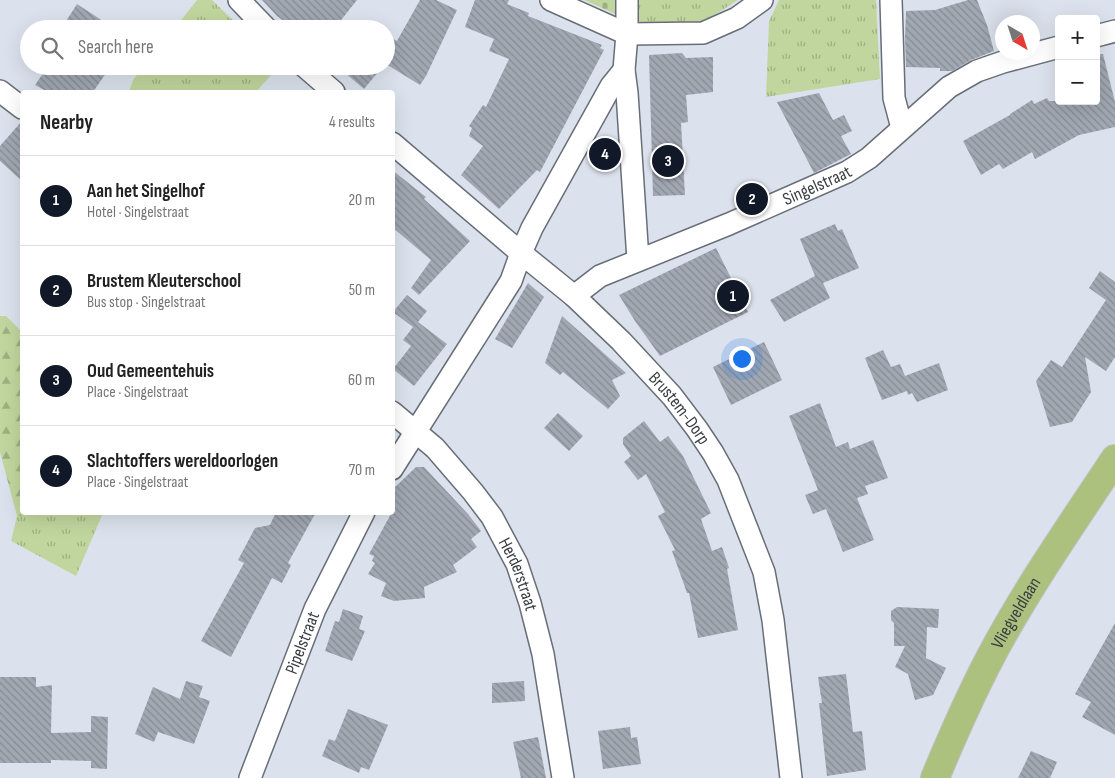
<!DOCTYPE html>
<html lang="en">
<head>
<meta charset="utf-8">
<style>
	body { margin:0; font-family:"Sofia Sans Condensed",sans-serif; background:#f6f6f6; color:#222 }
	.controls { position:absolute; right:15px; top:15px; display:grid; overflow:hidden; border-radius:5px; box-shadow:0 5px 20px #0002 }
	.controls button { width:45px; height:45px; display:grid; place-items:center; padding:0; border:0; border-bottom:1px solid #e0e0e0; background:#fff; color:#222; font:25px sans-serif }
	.compass { position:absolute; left:995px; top:15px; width:45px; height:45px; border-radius:50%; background:#fff; box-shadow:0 5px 20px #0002; rotate:141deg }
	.you { position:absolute; left:741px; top:358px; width:18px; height:18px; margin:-12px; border:4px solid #fff; border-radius:50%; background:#1a73e8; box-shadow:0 0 0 8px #1a73e833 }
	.badge { display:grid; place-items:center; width:32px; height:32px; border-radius:50%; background:#111827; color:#fff; font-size:16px; font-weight:700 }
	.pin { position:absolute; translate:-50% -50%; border:2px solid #fff; box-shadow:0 1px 5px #0006 }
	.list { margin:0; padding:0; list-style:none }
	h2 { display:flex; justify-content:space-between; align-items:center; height:65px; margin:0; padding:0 20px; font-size:21px }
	h2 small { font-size:16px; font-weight:400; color:#767676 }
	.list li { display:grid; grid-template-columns:32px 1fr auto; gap:15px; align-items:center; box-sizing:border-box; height:90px; padding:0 20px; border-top:1px solid #e0e0e0 }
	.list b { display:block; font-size:19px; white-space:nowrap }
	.list p { margin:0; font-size:16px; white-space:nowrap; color:#767676 }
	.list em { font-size:16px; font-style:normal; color:#767676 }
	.icon { flex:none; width:28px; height:28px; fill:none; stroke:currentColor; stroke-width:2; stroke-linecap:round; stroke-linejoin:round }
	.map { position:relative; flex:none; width:1115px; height:778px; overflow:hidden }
	.search { position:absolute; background:#fff; box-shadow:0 5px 20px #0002; left:20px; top:20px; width:375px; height:55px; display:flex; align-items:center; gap:12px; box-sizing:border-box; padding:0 18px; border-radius:28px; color:#767676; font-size:19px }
	.panel { position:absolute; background:#fff; box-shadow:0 5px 20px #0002; left:20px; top:90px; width:375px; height:425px; border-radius:5px }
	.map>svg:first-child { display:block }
</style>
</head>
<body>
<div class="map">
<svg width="1115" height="778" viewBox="0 0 1115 778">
	<defs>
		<pattern id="grass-tufts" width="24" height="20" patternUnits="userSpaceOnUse" patternTransform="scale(1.25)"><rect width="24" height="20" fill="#c1d69e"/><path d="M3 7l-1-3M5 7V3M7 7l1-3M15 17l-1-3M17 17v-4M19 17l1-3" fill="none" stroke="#9eaf82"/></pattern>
		<pattern id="forest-firs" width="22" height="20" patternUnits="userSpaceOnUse" patternTransform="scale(1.25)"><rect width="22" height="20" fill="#c1d69e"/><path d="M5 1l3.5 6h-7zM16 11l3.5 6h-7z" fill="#9eaf82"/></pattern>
		<pattern id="cemetery-stones" width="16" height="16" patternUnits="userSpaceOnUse" patternTransform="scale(1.25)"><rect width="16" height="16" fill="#c1d69e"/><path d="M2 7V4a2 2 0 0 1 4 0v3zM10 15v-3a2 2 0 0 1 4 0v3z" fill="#9eaf82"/></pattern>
		<pattern id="building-back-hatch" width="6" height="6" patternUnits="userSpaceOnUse" patternTransform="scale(1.25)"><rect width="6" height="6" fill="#a2a8b3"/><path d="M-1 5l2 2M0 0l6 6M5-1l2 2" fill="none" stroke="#858a93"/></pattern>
	</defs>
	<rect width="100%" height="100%" fill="#dce2ed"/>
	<g fill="url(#grass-tufts)">
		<path d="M197,0H212L242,29H174Z"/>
		<path d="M635,0H738L702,23L634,24Z"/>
		<path d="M779,0H876L880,79L766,97L769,21Z"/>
		<path d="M144,66H279L256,92H129L133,80Z"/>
		<path d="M40,512L103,513L76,576L11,541L17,516H39Z"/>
	</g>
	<path fill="url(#forest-firs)" d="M0,316H6L22,332V512L40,513V516H17L0,452Z"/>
	<path fill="url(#cemetery-stones)" d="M584,0H618V15Z"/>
	<g fill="url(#building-back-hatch)">
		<path d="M262,0H357L334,29H294L277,16Z"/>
		<path d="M420,0H436L457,10L426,76L420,85L386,64V35L397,41Z"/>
		<path d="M475,0H509L507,4L529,13L528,16L602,45L600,48L604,50L540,172L537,170L499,209L461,175L483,146L469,136L472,128L469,126L483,105L486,107L509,59L489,51L494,39L465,27Z"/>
		<path d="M968,0H977L987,25L994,51L971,60L952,71H940V68L906,67L905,37L906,11L935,10Z"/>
		<path d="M77,4L115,29H61Z"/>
		<path d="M682,53L686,58L713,57V92L686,95L688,122L681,123L685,195L653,196L649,55Z"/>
		<path d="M1096,54H1103L1115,102V127L1079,135L1035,159L1032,152L1003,169L999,164L981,175L963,141L1010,115V114L1032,100L1034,104L1047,98L1049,101H1096Z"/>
		<path d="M48,66H111L93,92H48L35,85Z"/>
		<path d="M337,66H383L364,89Z"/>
		<path d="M819,93L833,120L844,115L852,131L841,136L851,154L814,173L777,102Z"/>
		<path d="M22,121V181L0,161V146Z"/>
		<path d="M392,170L426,197L424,199L470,241L419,295L411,288L431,260L392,227Z"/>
		<path d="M835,224L838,231L842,229L859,268L823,283L830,298L784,322L770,300L815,276L800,239Z"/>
		<path d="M716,248L748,312L660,356L635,321L619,295Z"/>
		<path d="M1100,271L1115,282V357L1106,371L1085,357L1091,392L1072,422L1050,427L1036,381L1051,360L1062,367L1106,300L1089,288Z"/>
		<path d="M528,283L544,297L512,348L495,339Z"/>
		<path d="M407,295L427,311L418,322L447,344L414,386L393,369L411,346L403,340L413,327L393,312Z"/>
		<path d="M562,316L626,373L612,380L620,396L608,409L563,372L560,375L545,363Z"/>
		<path d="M764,342L782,380L731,405L713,367Z"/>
		<path d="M883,350L891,367L900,364L905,376L939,363L948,390L917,402L912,393L908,395L907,391L882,400L865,358Z"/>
		<path d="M820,403L836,447L848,442L850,449L873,440L888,478L865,486L868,494L857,498L874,540L843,552L826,509L813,514L805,495L818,490L789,416Z"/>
		<path d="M558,413L583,436L569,451L544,428Z"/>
		<path d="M644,421L660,442L668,436L683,456L711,513L701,519L712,551L722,547L729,568L727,569L738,630L698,638L689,593H687L672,551L675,550L658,516L665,512L646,474L638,480L624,462L631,456L623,444V438Z"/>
		<path d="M416,467H424L468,514L481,531L471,539L477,547L453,565L457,572L424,587L425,598L394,601L381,596L386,583L368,574L375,563L372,561L374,556L369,554L392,512V490Z"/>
		<path d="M276,512H316L288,563L291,565L282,583L272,578L231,657L201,641L244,563L238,560L255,528L270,525Z"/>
		<path d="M897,607L939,609L938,628L927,627L926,658L946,668L933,695L915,700L908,674L895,667L905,646H894V623L891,620V611Z"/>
		<path d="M343,609L363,616L359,629L365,631L352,661L325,651L335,621L339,622Z"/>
		<path d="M1115,623V735L1082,717L1091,702L1075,694Z"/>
		<path d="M846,674L853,732L862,731L866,770L827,776L819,703H822L818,677Z"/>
		<path d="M0,677H36V687L52,685L51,733L91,732V716L108,717L107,769L91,768V761L51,760V763H0Z"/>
		<path d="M186,681L203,686L199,697L210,701L194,744L158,732L154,742L135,734L153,687L180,699Z"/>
		<path d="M524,681L525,701L492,703V683Z"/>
		<path d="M348,709L388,725L369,770L361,767L359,773L322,756L329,739L335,741Z"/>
		<path d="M630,727L631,738L637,737L641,764L603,769L598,731Z"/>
		<path d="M538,737L546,778H521L513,742Z"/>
		<path d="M1031,751L1057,762L1050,778H1018Z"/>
	</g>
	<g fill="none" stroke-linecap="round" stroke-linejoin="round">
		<defs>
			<g id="minor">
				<path d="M239,0L267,29"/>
				<path d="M551,0L627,34L703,33L737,18L762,0"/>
				<path d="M627,0V34L624,70L627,93L638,260"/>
				<path d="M891,0L894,98L902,128"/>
				<path d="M1096,36L1115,31"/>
				<path d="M304,66L334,92"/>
				<path d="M0,91L22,108"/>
				<path id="s1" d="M392,143L521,253L574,296L621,341L672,396L697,429L713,453L728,480L764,572L773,620L791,778"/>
				<path id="s2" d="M574,296L600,276L729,224L847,172L869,158L949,87L977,71L1003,62L1059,47"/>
				<path id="s3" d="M392,412L435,448L473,492L492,517L517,564L530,603L543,654L563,778"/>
				<path d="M392,469L511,281L521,253L532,228L611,86L624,70"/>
				<path id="s4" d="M250,778L315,609L364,512"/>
			</g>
			<g id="major">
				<path id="s5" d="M935,778C952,737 970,696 991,656C1027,588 1072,524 1115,459"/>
			</g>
		</defs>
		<use href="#minor" stroke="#686e77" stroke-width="24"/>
		<use href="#major" stroke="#c0c1c2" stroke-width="30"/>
		<use href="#minor" stroke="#fff" stroke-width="21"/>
		<use href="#major" stroke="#adc17f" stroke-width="28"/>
	</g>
	<g text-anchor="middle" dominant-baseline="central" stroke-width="4" stroke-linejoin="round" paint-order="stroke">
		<g font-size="18" fill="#3a3d41" stroke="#fff">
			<text stroke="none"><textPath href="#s2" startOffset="268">Singelstraat</textPath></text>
			<text stroke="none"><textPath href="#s1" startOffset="392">Brustem-Dorp</textPath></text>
			<text stroke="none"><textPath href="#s3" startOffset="209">Herderstraat</textPath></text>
			<text stroke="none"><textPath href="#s5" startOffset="184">Vliegveldlaan</textPath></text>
			<text stroke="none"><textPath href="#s4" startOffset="145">Pipelstraat</textPath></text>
		</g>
	</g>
</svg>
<div class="controls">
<button>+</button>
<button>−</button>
</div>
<svg class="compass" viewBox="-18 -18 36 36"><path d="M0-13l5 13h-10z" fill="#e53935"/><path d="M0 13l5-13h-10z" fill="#767676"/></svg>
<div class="you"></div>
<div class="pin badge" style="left:733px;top:296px">1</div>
<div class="pin badge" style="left:752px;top:199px">2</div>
<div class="pin badge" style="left:668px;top:161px">3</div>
<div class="pin badge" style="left:605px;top:154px">4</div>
<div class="search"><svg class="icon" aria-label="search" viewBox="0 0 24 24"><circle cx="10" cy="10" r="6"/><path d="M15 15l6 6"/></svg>Search here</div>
<section class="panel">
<h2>Nearby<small>4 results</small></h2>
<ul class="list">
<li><span class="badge">1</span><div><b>Aan het Singelhof</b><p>Hotel · Singelstraat</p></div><em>20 m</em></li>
<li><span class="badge">2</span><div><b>Brustem Kleuterschool</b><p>Bus stop · Singelstraat</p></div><em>50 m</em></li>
<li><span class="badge">3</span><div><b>Oud Gemeentehuis</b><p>Place · Singelstraat</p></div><em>60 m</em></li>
<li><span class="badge">4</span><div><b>Slachtoffers wereldoorlogen</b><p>Place · Singelstraat</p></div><em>70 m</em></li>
</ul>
</section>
</div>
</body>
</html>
